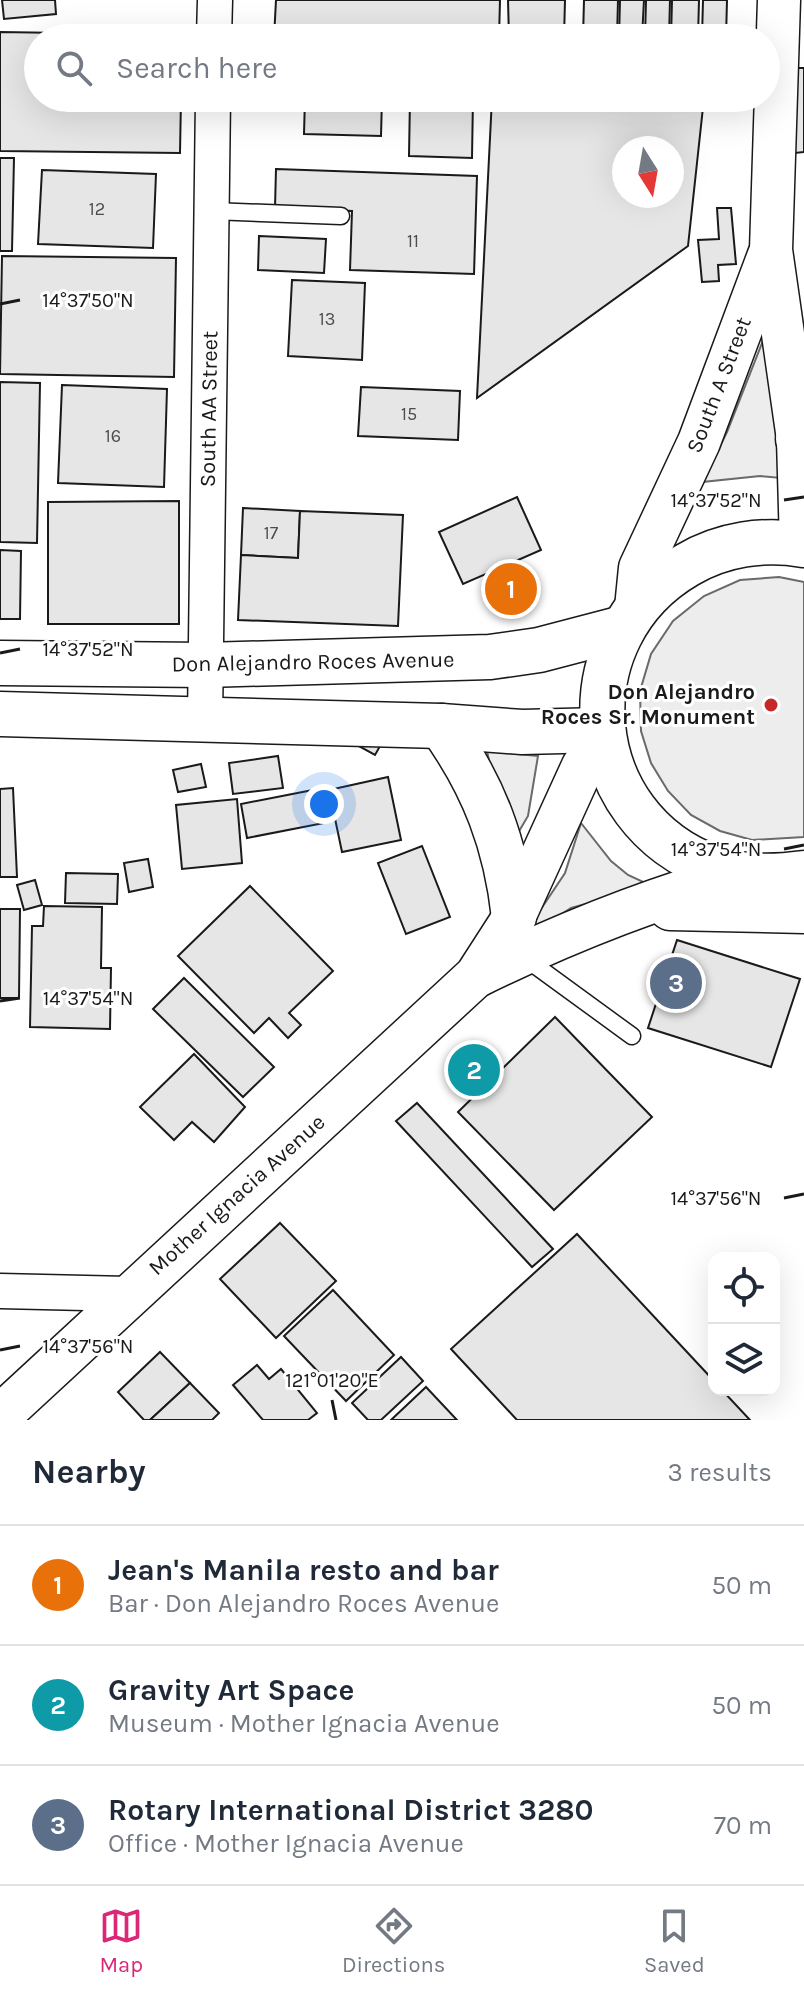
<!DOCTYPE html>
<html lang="en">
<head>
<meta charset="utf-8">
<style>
	body { margin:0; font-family:Karla,sans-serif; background:#f6f6f7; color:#1f2937 }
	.controls { position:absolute; right:24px; bottom:24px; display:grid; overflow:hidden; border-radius:16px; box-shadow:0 8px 32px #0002 }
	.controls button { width:72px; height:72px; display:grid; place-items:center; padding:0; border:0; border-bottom:2px solid #e0e1e3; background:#fff; color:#1f2937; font:40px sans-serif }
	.compass { position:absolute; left:612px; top:136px; width:72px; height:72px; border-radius:50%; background:#fff; box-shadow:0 8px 32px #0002; rotate:169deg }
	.you { position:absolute; left:324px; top:804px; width:28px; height:28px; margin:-20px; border:6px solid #fff; border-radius:50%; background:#1a73e8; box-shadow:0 0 0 12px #1a73e833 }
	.badge { display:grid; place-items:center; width:52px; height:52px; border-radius:50%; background:#db2777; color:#fff; font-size:26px; font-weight:700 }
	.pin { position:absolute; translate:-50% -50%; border:4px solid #fff; box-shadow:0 2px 8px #0006 }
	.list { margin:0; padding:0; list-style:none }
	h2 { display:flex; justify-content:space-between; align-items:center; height:104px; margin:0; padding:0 32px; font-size:34px }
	h2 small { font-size:26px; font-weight:400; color:#747a83 }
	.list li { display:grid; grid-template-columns:52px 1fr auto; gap:24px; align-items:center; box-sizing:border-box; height:120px; padding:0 32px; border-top:2px solid #e0e1e3 }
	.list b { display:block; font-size:30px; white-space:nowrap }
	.list p { margin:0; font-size:26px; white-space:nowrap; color:#747a83 }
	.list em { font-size:26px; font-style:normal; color:#747a83 }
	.icon { flex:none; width:44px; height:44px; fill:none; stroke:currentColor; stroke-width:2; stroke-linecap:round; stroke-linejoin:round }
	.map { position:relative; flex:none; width:804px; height:1420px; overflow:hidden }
	.search { position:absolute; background:#fff; box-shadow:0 8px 32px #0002; left:24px; right:24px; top:24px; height:88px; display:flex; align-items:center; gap:20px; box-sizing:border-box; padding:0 28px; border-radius:44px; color:#747a83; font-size:30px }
	.sheet { height:464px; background:#fff }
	nav { display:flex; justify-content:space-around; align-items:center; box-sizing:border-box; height:112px; border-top:2px solid #e0e1e3; background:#fff; font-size:22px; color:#747a83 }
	nav a { display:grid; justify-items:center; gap:4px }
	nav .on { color:#db2777 }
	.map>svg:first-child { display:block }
</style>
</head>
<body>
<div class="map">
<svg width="804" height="1420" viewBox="0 0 804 1420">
	<rect width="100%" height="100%" fill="#fff"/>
	<g fill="#ededed" stroke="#6a6a6a" stroke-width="2">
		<path d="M775,310L776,438L781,478L760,476L702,482L727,432Z"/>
		<path d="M779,577L804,582V837L752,840L720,831L691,815L668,791L651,763L641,731L640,691L651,654L673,621L704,596L740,580Z"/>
		<path d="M487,751L538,756L528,816L508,850Z"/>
		<path d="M581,823L611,861L628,875L652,886L571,908L519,942L565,873Z"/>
	</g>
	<g fill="#e6e6e6" stroke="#1a1a1a" stroke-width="2" fill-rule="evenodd">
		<path d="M2,0H55L56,14L4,19Z"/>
		<path d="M276,0H500L499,38H274Z"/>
		<path d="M508,0H565L564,38H509Z"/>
		<path d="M584,0H618L617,38H583Z"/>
		<path d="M620,0H644L642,38H619Z"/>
		<path d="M646,0H670L669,38H645Z"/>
		<path d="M672,0H699L698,38H671Z"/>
		<path d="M703,0H727L726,38H702Z"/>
		<path d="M0,32L191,35V38H38V98H181L180,153L0,151Z"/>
		<path d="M795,68H804V152L795,153Z"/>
		<path d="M305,98H382L381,136L304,134Z"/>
		<path d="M410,98H473L472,158L409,156Z"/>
		<path d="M492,98H704L688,246L477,398ZM624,148H672V196H624Z"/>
		<path d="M0,158H14L12,251H0Z"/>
		<path d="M276,169L477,176L474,274L350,270L352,211L275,208Z"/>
		<path d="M42,170L156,174L153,248L38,244Z"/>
		<path d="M717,208H731L736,264L718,265L719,281L702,282L698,240L719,239Z"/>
		<path d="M259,236L326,239L324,273L258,270Z"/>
		<path d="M2,256L176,258L174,377L0,374Z"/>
		<path d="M292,280L365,283L362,360L288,356Z"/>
		<path d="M0,382L40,383L37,543L0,542Z"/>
		<path d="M62,385L167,389L164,487L58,483Z"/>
		<path d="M361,387L460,391L458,440L358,436Z"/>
		<path d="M517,497L541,550L463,584L439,532Z"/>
		<path d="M179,501V624H48V502Z"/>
		<path d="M243,508L300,511L298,558L241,555Z"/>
		<path d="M300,511L403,515L398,626L238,620L241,555L298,558Z"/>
		<path d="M0,550L21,551L20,619H0Z"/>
		<path d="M384,739L375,755L355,744Z"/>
		<path d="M278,756L283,788L233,794L229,763Z"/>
		<path d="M201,764L206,787L178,792L173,770Z"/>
		<path d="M388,777L401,840L342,852L329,790Z"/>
		<path d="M13,788L17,877H0V789Z"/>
		<path d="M318,789L324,823L247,838L241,804Z"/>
		<path d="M237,799L242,863L182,869L176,805Z"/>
		<path d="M422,846L450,917L406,934L378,863Z"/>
		<path d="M148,859L153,887L129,892L124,863Z"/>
		<path d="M66,873L118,874L117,904L65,903Z"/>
		<path d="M35,880L42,905L24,910L17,885Z"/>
		<path d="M250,886L333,971L289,1013L301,1025L288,1038L269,1018L254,1033L178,956Z"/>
		<path d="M44,906L102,907L101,968H111L110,1029L30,1027L32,926H43Z"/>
		<path d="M0,909H20L19,998H0Z"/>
		<path d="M677,940L800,979L771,1067L648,1028Z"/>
		<path d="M184,978L274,1067L243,1097L153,1009Z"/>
		<path d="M555,1017L652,1117L554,1210L458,1112Z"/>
		<path d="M194,1054L245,1107L214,1142L192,1122L174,1140L140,1107Z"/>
		<path d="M417,1103L553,1249L532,1267L396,1121Z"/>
		<path d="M280,1223L336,1281L276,1338L220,1279Z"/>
		<path d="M577,1234L714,1381V1390H722L750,1420H517L451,1349Z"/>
		<path d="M333,1290L394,1355L346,1401L284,1336Z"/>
		<path d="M160,1352L190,1383L150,1420H144L118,1392Z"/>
		<path d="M401,1357L423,1381L381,1420H368L352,1403Z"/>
		<path d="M257,1365L269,1379L281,1369L317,1413L308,1420H263L233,1385Z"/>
		<path d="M190,1383L219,1413L212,1420H150Z"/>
		<path d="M426,1387L457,1420H391Z"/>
	</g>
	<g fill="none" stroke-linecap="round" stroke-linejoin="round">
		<defs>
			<g id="service">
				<path d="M212,211L341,216"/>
				<path d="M525,958L632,1036"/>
			</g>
			<g id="minor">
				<path d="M214,38L215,0"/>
				<path d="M205,720L213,98"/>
				<path d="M0,1291L128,1294"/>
			</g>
			<g id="tertiary">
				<path d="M779,0L771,250L798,439L801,544"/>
				<path d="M636,608L640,568L699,442L769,255"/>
				<path d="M670,909L804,912"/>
				<path d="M477,976C562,934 648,900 739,874"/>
				<path d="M0,1416L476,976L514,917L583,766L604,745"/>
			</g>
			<g id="secondary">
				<path d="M798,439L804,445"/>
				<path d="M804,545C764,538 722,544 687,565C563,637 578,819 714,868C743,878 774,877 804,873"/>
				<path d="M0,663L206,665L490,657L539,650L623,628"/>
				<path d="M0,714L441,726L522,732L602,730"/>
				<path d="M441,726C484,786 506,844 514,917"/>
			</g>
		</defs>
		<use href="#service" stroke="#1a1a1a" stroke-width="19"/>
		<use href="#minor" stroke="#1a1a1a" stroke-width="37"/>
		<use href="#tertiary" stroke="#1a1a1a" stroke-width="45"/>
		<use href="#secondary" stroke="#1a1a1a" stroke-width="47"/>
		<use href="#service" stroke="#fff" stroke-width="16"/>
		<use href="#minor" stroke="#fff" stroke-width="34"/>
		<use href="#tertiary" stroke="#fff" stroke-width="42"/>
		<use href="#secondary" stroke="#fff" stroke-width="44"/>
	</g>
	<path fill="none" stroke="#1a1a1a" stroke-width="3" d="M0,304L20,300M784,500L804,497M0,653L20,649M784,849L804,845M0,1001L20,998M784,1198L804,1194M0,1350L20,1346M332,1400L336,1420"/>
	<circle fill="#c62828" stroke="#fff" stroke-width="3" cx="771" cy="705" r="8"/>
	<g text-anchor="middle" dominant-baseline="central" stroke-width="6" stroke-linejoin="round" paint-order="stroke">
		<g font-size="18" fill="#4d4d4d">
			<text x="97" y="209">12</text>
			<text x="413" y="241">11</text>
			<text x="327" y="319">13</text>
			<text x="409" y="414">15</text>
			<text x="113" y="436">16</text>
			<text x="271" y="533">17</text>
		</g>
		<g font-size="22" fill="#1a1a1a" stroke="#fff">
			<text transform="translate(719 385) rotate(-69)">South A Street</text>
			<text transform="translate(209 409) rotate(-89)">South AA Street</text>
			<text transform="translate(313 662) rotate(-1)">Don Alejandro Roces Avenue</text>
			<text transform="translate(237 1195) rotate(-42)">Mother Ignacia Avenue</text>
		</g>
		<g font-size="22" font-weight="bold" fill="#1a1a1a" stroke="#fff" text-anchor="end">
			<text x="755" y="692">Don Alejandro<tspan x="755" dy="25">Roces Sr. Monument</tspan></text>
		</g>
	</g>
	<g font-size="20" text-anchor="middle" fill="#1a1a1a" stroke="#fff" stroke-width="6" stroke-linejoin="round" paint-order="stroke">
		<text x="88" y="307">14°37'50"N</text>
		<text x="716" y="507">14°37'52"N</text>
		<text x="88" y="656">14°37'52"N</text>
		<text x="716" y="856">14°37'54"N</text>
		<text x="88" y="1005">14°37'54"N</text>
		<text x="716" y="1205">14°37'56"N</text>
		<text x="88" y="1353">14°37'56"N</text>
		<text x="332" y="1387">121°01'20"E</text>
	</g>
</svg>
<div class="controls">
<button><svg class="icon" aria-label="locate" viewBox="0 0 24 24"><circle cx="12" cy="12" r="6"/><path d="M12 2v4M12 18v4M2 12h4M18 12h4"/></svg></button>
<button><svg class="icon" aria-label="layers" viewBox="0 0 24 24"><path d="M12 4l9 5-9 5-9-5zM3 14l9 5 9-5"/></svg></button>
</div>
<svg class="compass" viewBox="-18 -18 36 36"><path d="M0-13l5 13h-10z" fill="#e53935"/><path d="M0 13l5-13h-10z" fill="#747a83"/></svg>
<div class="you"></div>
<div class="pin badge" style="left:511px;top:589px;background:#e8710a">1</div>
<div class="pin badge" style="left:474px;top:1070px;background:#0f9aa8">2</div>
<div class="pin badge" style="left:676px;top:983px;background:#5c6f8a">3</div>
<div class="search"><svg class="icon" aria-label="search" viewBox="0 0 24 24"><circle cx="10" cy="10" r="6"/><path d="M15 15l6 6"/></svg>Search here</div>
</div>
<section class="sheet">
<h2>Nearby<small>3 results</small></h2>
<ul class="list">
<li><span class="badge" style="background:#e8710a">1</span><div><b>Jean's Manila resto and bar</b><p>Bar · Don Alejandro Roces Avenue</p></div><em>50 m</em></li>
<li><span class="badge" style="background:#0f9aa8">2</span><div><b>Gravity Art Space</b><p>Museum · Mother Ignacia Avenue</p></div><em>50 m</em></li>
<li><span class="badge" style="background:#5c6f8a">3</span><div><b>Rotary International District 3280</b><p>Office · Mother Ignacia Avenue</p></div><em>70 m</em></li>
</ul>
</section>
<nav>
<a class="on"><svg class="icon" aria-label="map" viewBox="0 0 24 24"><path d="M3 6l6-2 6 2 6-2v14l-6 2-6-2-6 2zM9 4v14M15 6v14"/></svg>Map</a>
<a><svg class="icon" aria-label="directions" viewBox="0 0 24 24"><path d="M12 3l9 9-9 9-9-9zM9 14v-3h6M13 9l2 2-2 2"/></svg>Directions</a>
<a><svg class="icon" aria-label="saved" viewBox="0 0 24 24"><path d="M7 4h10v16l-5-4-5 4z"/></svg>Saved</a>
</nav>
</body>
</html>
